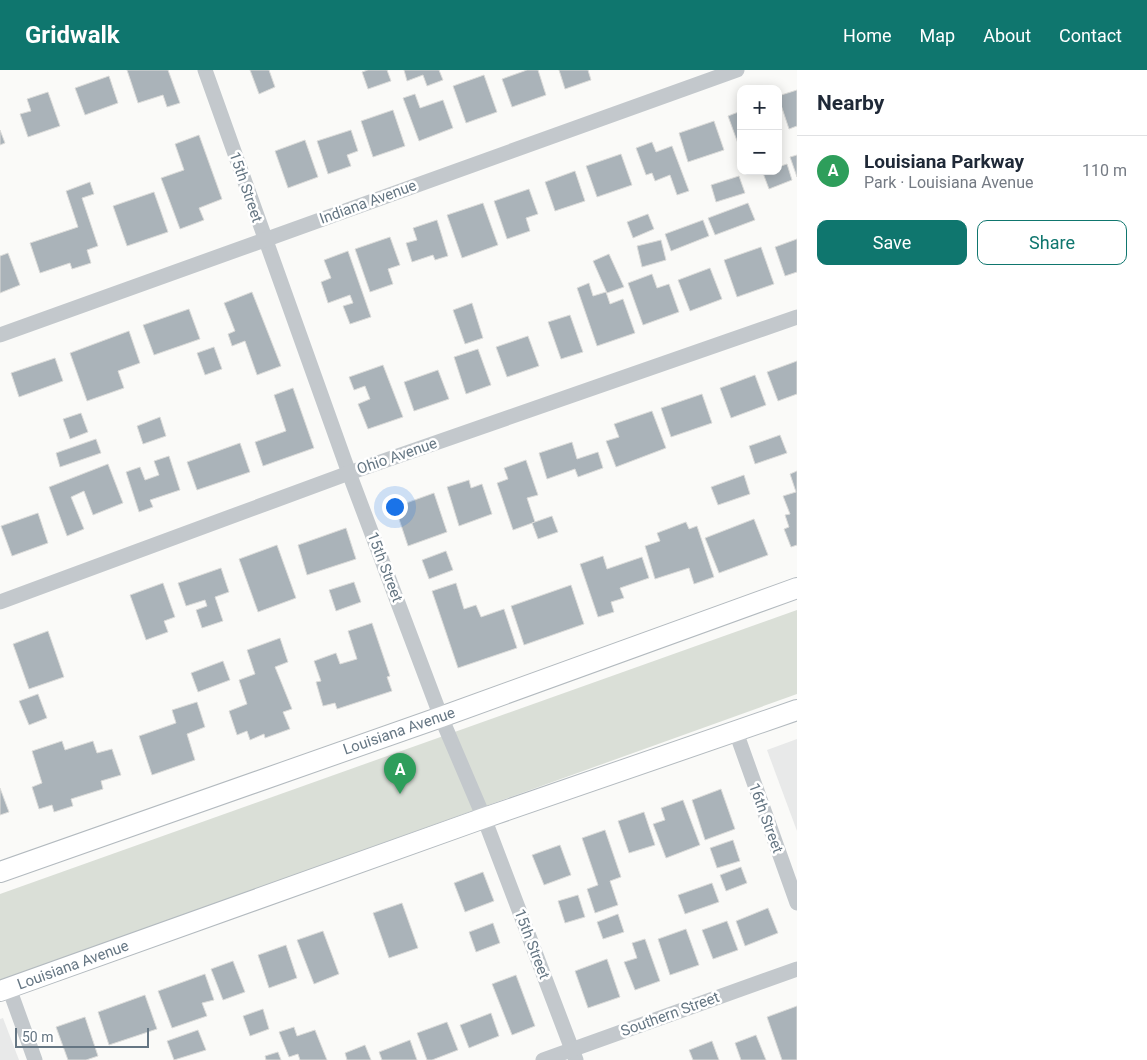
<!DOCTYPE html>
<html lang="en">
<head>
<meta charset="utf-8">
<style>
	body { margin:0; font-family:Roboto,sans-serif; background:#f2f2f3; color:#1f2937 }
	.controls { position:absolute; right:15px; top:15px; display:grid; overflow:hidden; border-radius:10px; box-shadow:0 2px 12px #0003 }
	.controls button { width:45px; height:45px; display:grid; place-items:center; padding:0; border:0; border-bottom:1px solid #e0e1e3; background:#fff; color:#1f2937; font:25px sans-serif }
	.scale { position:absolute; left:15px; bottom:12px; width:134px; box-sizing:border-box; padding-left:5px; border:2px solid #657683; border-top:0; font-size:14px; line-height:18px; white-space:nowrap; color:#657683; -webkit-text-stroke:4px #fff; paint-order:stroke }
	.you { position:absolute; left:394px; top:436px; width:18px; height:18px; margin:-12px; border:4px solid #fff; border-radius:50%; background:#1a73e8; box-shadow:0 0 0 8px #1a73e833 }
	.badge { display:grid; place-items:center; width:32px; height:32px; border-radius:50%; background:#0f766e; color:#fff; font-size:16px; font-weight:700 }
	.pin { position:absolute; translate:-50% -41px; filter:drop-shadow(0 1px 2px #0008) }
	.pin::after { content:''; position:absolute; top:26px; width:18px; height:15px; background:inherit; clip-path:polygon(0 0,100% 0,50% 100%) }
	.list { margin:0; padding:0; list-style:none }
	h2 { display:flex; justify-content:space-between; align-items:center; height:65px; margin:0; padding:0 20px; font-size:21px }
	h2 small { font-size:16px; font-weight:400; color:#747a83 }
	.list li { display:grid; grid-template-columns:32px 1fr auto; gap:15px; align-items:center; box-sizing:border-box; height:70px; padding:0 20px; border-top:1px solid #e0e1e3 }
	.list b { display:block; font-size:19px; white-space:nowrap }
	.list p { margin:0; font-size:16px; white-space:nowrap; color:#747a83 }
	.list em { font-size:16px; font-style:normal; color:#747a83 }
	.actions { display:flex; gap:10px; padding:15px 20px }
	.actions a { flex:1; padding:11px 0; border:1px solid #0f766e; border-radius:10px; text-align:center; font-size:18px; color:#0f766e }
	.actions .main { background:#0f766e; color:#fff }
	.map { position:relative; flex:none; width:797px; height:990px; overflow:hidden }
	header { display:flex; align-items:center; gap:30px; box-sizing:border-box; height:70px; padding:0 25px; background:#0f766e; color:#fff }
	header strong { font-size:24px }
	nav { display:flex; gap:28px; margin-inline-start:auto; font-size:18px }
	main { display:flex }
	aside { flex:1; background:#fff }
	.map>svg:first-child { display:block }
</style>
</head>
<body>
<header>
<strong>Gridwalk</strong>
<nav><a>Home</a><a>Map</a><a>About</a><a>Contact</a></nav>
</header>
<main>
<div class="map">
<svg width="797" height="990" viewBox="0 0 797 990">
	<rect width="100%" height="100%" fill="#fafaf8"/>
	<g fill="#e8e9e9">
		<path d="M797,669V761L767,680Z"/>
		<path d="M3,948L19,990H0V949Z"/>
	</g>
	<path fill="#dadfd7" d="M797,540V624L0,911V824Z"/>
	<g fill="#aab3b9" stroke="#dcdcda">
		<path d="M127,0H168L180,33L167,37L163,25L138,33Z"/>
		<path d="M250,0H269L275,17L259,24Z"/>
		<path d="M368,0H387L391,11L368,19L362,2Z"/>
		<path d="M404,0H439L443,10L427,16L423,5L407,11Z"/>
		<path d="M527,0H538L546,25L512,37L502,9Z"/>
		<path d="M559,0H588L591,10L565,19Z"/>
		<path d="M484,5L497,42L466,53L453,16Z"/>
		<path d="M109,6L118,33L85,45L75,18Z"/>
		<path d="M797,20V56L789,59L778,26Z"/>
		<path d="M48,22L60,56L28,67L20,44L31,41L27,29Z"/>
		<path d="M415,24L420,38L443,30L453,58L419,71L403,28Z"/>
		<path d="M393,40L405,76L373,87L361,51Z"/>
		<path d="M741,41V79H740L728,46Z"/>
		<path d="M714,51L724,80L688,92L679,63Z"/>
		<path d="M0,60L5,73L0,75Z"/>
		<path d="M351,60L358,81L347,85L351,96L328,104L317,71Z"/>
		<path d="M199,65L222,129L199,138L204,150L180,159L161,108L184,100L175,74Z"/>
		<path d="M305,70L318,107L288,118L275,81Z"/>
		<path d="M652,72L656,82L672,76L689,121L677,125L670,105L655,111L652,103L646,105L636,78Z"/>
		<path d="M621,84L632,115L597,127L586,96Z"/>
		<path d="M797,85V107L790,87Z"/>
		<path d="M787,94L792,110L769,119L763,103L778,101V97Z"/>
		<path d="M575,101L585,131L555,141L545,112Z"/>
		<path d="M739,106L745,123L716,132L711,115Z"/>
		<path d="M90,112L94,124L82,128L98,176L87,180L91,193L72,199L70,193L40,203L30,173L78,157L66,121Z"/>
		<path d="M529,119L538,144L526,148L530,161L507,169L494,131Z"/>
		<path d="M154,122L168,162L127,176L113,136Z"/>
		<path d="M483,133L498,175L462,188L447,145Z"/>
		<path d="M748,133L755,150L715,165L708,148Z"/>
		<path d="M648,144L654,159L633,168L627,152Z"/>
		<path d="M437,150L448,186L435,190L433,185L412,192L406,173L417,170L413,158Z"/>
		<path d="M703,150L709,166L671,181L665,164Z"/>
		<path d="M390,167L400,195L388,199L393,214L370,222L355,179Z"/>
		<path d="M797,169V202L785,206L775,177Z"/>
		<path d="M661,170L666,190L642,197L637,176Z"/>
		<path d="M761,177L774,214L737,227L724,190Z"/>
		<path d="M348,181L371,247L350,254L343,236L353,233L350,225L328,233L321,212L331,208L324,190Z"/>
		<path d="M8,183L20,215L0,223V186Z"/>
		<path d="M609,184L624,217L607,223L593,191Z"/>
		<path d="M710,198L722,229L690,241L678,210Z"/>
		<path d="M652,204L657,218L669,214L679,242L643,255L628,213Z"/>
		<path d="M589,213L593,226L606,222L610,234L623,229L635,263L597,276L577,218Z"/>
		<path d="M252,222L281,296L257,305L245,271L232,276L228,264L235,261L224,233Z"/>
		<path d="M472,233L483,268L465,274L453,240Z"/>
		<path d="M189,239L200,269L154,285L143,255Z"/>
		<path d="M570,245L583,282L561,289L548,252Z"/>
		<path d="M129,261L140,293L118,301L124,318L87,331L70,283Z"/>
		<path d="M528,266L539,296L507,307L496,277Z"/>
		<path d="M214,277L222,299L205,305L197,283Z"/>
		<path d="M478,279L491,315L466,324L454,287Z"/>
		<path d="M55,288L63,311L19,327L11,303Z"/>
		<path d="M797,291V324L778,331L767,302Z"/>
		<path d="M383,295L403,347L368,359L358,334L370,329L365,316L354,320L349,307Z"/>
		<path d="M438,300L449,329L414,341L404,312Z"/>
		<path d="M755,305L766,335L731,348L720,318Z"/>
		<path d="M293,318L314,378L263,396L255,372L286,361L274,325Z"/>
		<path d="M702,324L712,353L671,367L661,338Z"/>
		<path d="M652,341L666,378L616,397L606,371L619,367L614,354Z"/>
		<path d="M81,343L88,362L70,369L63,349Z"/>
		<path d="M160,347L166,366L143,374L137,356Z"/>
		<path d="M780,365L787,383L755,394L749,376Z"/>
		<path d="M96,369L101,383L60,397L56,383Z"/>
		<path d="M572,372L577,389L598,382L603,398L578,407L575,399L547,409L539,383Z"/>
		<path d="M240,373L250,402L197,420L187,392Z"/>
		<path d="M169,386L180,420L150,430L153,437L139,442L126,402L140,397L145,410L159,405L154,391Z"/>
		<path d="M526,390L538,425L527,428L535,452L513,460L497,413L508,409L504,398Z"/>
		<path d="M108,394L123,433L93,445L84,421L71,427L84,459L67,466L49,417Z"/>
		<path d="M797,401V475L791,477L784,459L789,457L785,445L790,444L783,426L796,422L790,404Z"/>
		<path d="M744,405L750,424L718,435L711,417Z"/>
		<path d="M469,410L471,418L482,414L492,444L459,456L447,417Z"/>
		<path d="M434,423L447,462L408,476L395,437Z"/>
		<path d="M38,443L48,473L12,486L1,456Z"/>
		<path d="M552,446L558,462L538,469L532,453Z"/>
		<path d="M754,449L768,485L719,503L705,468Z"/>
		<path d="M686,452L689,459L697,456L714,507L694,514L689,498L655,509L645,476L660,471L657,463Z"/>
		<path d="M346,458L356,489L307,505L298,475Z"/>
		<path d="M277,475L296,528L258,542L239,489Z"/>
		<path d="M446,481L453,500L429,509L422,490Z"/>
		<path d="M603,486L607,499L642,487L649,508L620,518L624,528L611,532L614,542L598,547L580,494Z"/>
		<path d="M221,498L229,522L215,527L223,551L202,558L196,540L207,536L205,530L186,536L178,513Z"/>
		<path d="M354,512L361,532L336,541L329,520Z"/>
		<path d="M163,513L175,547L164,551L168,562L146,570L130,525Z"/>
		<path d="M456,513L464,539L476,535L481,547L504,539L517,578L458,598L432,521Z"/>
		<path d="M571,515L584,554L524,575L511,536Z"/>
		<path d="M372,553L390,606L387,607L392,621L337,639L335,633L323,636L316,612L321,611L314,591L336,583L340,594L357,589L348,561Z"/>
		<path d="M48,561L64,607L29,619L13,574Z"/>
		<path d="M280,568L288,592L275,597L292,639L283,642L290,659L265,668L264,664L250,670L247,661L237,665L229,641L247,634L239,610L255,604L247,580Z"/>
		<path d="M223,591L230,610L198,622L191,603Z"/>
		<path d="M38,624L47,648L29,655L19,631Z"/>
		<path d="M197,632L205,657L187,664L195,690L152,705L139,666L176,653L172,640Z"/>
		<path d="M62,671L65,680L93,671L97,683L112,679L121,705L101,711L103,719L71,729L73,736L54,742L52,735L39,739L32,717L42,713L32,681Z"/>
		<path d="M0,718L9,742L0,745Z"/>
		<path d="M721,719L735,759L705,770L692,730Z"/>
		<path d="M683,730L700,775L666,788L653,754L665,750L661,738Z"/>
		<path d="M644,742L655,775L629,783L618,751Z"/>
		<path d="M605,760L621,807L610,811L618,835L595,843L587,819L598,815L582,768Z"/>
		<path d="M733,770L740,791L717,798L710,778Z"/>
		<path d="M560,775L571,805L544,815L532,785Z"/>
		<path d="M741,797L747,813L726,821L720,805Z"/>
		<path d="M483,802L494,831L465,842L454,813Z"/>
		<path d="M712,813L719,832L685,844L678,825Z"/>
		<path d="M578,825L585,847L565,853L558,831Z"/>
		<path d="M402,833L418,878L389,888L373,843Z"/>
		<path d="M768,838L778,863L745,876L736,851Z"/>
		<path d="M618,844L624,862L603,869L597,852Z"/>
		<path d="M727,851L738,880L713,889L702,860Z"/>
		<path d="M493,853L500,873L476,882L469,862Z"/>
		<path d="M686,859L699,895L670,905L658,869Z"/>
		<path d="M323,861L339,904L314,914L297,870Z"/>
		<path d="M645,869L660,911L635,920L624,892L637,888L632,873Z"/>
		<path d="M286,875L297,908L269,918L258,885Z"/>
		<path d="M607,889L620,927L588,938L575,901Z"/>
		<path d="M233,891L245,922L223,930L211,899Z"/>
		<path d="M205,904L214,930L202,933L207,946L172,958L158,921Z"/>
		<path d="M516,905L535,956L512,965L492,914Z"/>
		<path d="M145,925L157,959L109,975L98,942Z"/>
		<path d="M797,936V990H782L767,947Z"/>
		<path d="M263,939L269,959L250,966L243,946Z"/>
		<path d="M491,943L499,966L469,978L460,955Z"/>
		<path d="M85,947L98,986L86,990H68L56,957Z"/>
		<path d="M447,952L458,980L432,990H427L417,963Z"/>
		<path d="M294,957L297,966L315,960L327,990H300L298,984L289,987L279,962Z"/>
		<path d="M198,960L206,980L174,990L167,971Z"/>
		<path d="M756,965L766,990H741L735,973Z"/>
		<path d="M410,970L417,990H382L379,982Z"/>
		<path d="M712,971L719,990H693L689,980Z"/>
		<path d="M365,975L371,990H347L345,983Z"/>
		<path d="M278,982L281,990H266L265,986Z"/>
	</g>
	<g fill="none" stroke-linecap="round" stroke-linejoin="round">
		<defs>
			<g id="secondary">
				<path d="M0,802L441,647L797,518"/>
				<path d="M0,921L484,748L797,640"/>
			</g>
		</defs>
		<use href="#secondary" stroke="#b3babf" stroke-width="22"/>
		<g stroke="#c3c8cc" stroke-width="15">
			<path d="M205,0L349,403L441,647L484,748L576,990"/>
			<path d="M0,265L737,0"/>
			<path d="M0,532L349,403L797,247"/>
			<path d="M736,662L797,833"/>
			<path d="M9,918L35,990"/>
			<path d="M543,990L797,899"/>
		</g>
		<use href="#secondary" stroke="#fff" stroke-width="20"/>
	</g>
	<g text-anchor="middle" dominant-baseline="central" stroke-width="5" stroke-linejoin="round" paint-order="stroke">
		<g font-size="15" fill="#657683" stroke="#fff">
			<text transform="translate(246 117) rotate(71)">15th Street</text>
			<text transform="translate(368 132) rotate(-20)">Indiana Avenue</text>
			<text transform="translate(397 386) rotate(-19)">Ohio Avenue</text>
			<text transform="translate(385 497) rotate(69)">15th Street</text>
			<text transform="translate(399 661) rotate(-19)">Louisiana Avenue</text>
			<text transform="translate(766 748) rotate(70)">16th Street</text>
			<text transform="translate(532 874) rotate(69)">15th Street</text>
			<text transform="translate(73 895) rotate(-20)">Louisiana Avenue</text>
			<text transform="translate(670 944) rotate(-20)">Southern Street</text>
		</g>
	</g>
</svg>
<div class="controls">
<button>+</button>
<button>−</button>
</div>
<div class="scale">50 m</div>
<div class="you"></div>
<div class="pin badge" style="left:400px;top:724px;background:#2e9e5b">A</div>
</div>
<aside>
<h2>Nearby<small></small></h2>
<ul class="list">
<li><span class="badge" style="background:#2e9e5b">A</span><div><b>Louisiana Parkway</b><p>Park · Louisiana Avenue</p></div><em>110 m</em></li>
</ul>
<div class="actions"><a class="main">Save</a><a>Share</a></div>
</aside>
</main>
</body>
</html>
